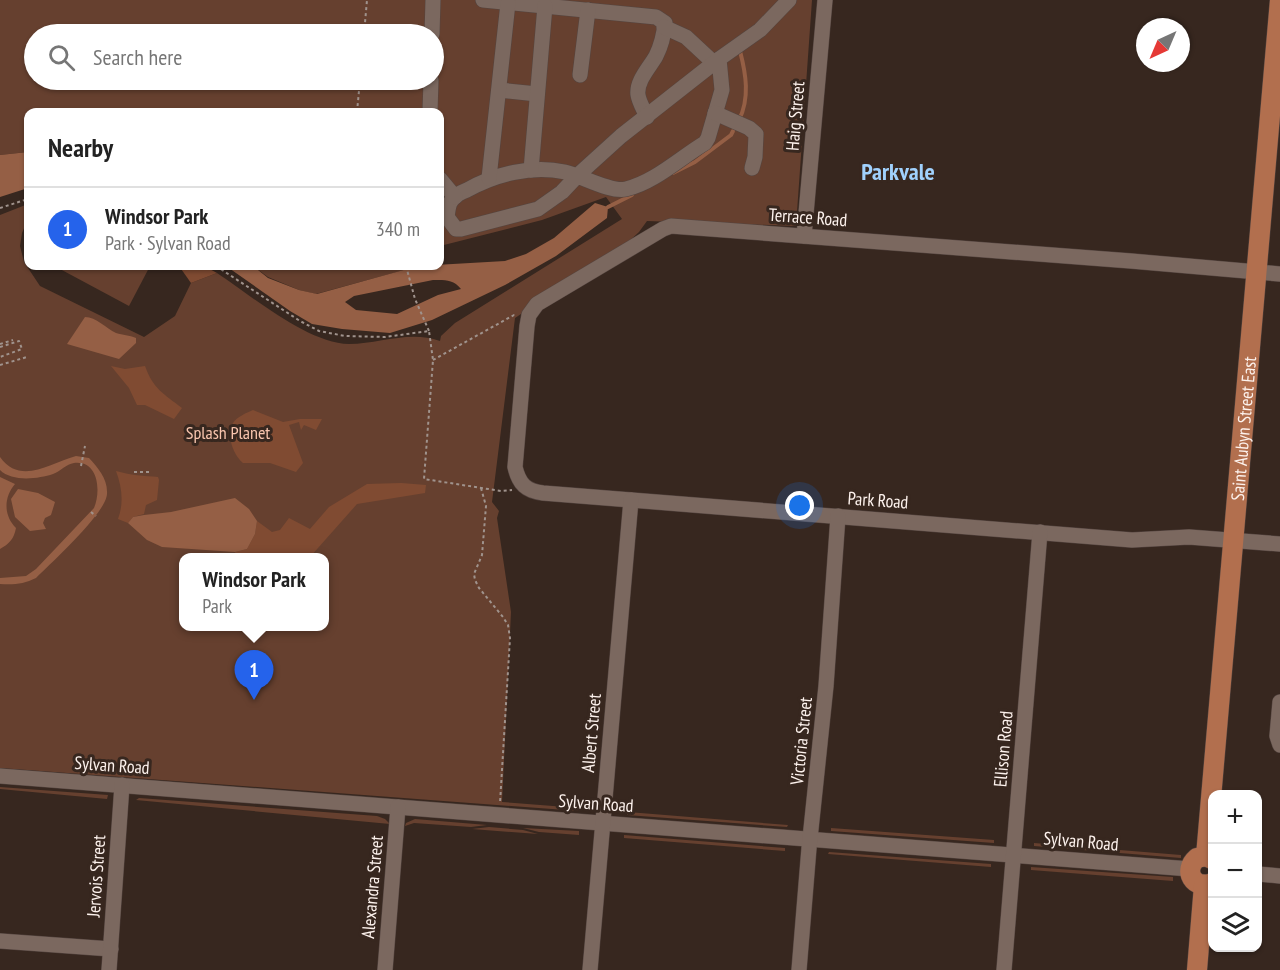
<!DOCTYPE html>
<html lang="en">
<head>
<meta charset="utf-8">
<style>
	body { margin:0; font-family:"PT Sans Narrow",sans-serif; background:#f2f2f2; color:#222 }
	.controls { position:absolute; right:18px; bottom:18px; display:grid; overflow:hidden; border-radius:12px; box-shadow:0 2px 4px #0004 }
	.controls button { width:54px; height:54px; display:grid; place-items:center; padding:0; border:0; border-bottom:2px solid #e0e0e0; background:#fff; color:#222; font:30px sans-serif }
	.compass { position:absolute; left:1136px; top:18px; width:54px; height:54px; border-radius:50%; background:#fff; box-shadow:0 2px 4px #0004; rotate:224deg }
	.you { position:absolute; left:800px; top:506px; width:21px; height:21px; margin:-15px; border:4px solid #fff; border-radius:50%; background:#1a73e8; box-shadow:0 0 0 9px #1a73e833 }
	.badge { display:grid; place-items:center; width:39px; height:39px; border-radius:50%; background:#2563eb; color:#fff; font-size:20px; font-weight:700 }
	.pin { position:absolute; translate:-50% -50px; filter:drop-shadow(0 2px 3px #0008) }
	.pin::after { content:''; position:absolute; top:32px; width:21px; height:18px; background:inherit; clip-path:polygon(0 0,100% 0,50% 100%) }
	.popup { position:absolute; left:179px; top:553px; width:150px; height:78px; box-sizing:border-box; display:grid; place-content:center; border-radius:12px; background:#fff; filter:drop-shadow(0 2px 4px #0005); font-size:20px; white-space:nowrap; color:#767676 }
	.popup b { font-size:22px; color:#222 }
	.popup::after { content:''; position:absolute; left:50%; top:100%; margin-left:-12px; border:12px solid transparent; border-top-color:#fff }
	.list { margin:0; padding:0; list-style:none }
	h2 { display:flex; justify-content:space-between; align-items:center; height:78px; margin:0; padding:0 24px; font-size:26px }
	h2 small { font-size:20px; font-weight:400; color:#767676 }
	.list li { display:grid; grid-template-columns:39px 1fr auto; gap:18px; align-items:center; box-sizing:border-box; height:84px; padding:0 24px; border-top:2px solid #e0e0e0 }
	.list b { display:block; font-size:22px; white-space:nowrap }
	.list p { margin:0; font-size:20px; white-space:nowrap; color:#767676 }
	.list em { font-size:20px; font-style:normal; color:#767676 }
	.icon { flex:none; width:33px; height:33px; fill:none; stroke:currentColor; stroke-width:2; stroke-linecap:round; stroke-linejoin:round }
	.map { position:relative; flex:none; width:1280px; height:970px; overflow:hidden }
	.search { position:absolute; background:#fff; box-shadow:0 2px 4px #0004; left:24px; top:24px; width:420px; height:66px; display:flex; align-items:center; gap:15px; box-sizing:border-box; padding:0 21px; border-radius:33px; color:#767676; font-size:22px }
	.panel { position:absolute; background:#fff; box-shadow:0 2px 4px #0004; left:24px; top:108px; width:420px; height:162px; border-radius:12px }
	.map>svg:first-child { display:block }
</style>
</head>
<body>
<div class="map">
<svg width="1280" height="970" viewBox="0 0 1280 970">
	<rect width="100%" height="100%" fill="#37271f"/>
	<g fill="#66402f" fill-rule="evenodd">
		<path d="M0,0H812L796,226L647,221L639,232L625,245L515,318L492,502L499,511L497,518L511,612L502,802L579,808V811L0,768V215L28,204V219L22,233L20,246L24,262L40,286L144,337L175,316L191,283L217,273C252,296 307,343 349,344C380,344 409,330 440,341L441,336L455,323L622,219L606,197L542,220L440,246V112H28V152L0,155ZM34,34H434V80H34ZM184,558H324V626H184Z"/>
		<path d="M62,266H150L129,306L60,269Z"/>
		<path d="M253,266H419L316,294L299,290L268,277Z"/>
		<path d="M0,787L108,795L107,799L0,789Z"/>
		<path d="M139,798L377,816L385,819L390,824L136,800Z"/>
		<path d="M627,812H628L788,825L787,827L627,815Z"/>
		<path d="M415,819L487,825L471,827L414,823L405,826L406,823Z"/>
		<path d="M489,827L523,830L538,834L472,829Z"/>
		<path d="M523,828L579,831V835L539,832Z"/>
		<path d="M831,828L994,840V843L831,831Z"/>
		<path d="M624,835L785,848V851L624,838Z"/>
		<path d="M1034,843L1181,855V858L1034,846Z"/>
		<path d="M829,852L991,864V867L828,854Z"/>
		<path d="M1031,867L1173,877V881L1031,870Z"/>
	</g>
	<g fill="#804b32">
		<path d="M179,266H204L217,273L191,283Z"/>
		<path d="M111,366L125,369L145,366C153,389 164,394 182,408L174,419L145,405H137L129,388Z"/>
		<path d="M253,410L283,422L300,419H322L316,430L304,425L301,430L299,422L289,425L303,463L296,472L270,463H243C233,455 226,435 233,423C237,417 246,413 253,410Z"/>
		<path d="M116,471C129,475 145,476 158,477L159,480L157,500L146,505L144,514L133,517L128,523L118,519C124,503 122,487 116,471Z"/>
		<path d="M401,483L426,485L425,493L357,504L310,557H237L235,552L247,549L255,534L257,521L272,532L280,530L289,518L310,529L329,507L367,484Z"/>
	</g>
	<g fill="#955f45" fill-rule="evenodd">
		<path d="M28,152V188L0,197V155Z"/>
		<path d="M595,203L608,207L607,218L556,256L505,285L432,320L390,333L342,329L312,324L290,311L226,266H253L268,278L299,290L317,294L418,266L505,261L526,254L554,238ZM433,280C445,280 453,279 461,289L438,295L397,314L356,310L345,302L354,296Z"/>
		<path d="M85,317C96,317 106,328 116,333C123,335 129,335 136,338V343L119,359L67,344Z"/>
		<path d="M76,456L89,458C98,468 108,479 107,494C106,513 52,562 36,578C24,584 14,585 0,584V578L26,576L36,569L94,508C101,492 99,460 74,463C66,464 61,471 53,474C38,479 12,482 0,470V457C21,486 50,463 76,456Z"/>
		<path d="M0,477L15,484C4,497 3,515 16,528C14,539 9,544 0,549Z"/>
		<path d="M18,489L38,493L55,502L51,515L45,518L43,523L46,529L30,531L15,517L11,499Z"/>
		<path d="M235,498L249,509L257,521L255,534L247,549L235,552L162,547L147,540L128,523L133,517L144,515L171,512Z"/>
	</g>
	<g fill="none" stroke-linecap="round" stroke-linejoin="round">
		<g stroke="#955f45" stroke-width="4">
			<path d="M739,120C750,98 746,74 740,51"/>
			<path d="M673,173L695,162L731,135L733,131"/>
			<path d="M608,207L632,195"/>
		</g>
		<defs>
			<g id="minor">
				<path d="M483,0L656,17L665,23C664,34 661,46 656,56C650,67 636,81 638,95C639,102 644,110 647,117"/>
				<path d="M664,27L686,37L714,63"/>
				<path d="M432,34L433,0"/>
				<path d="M719,59L722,90L708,138L705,143C680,158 655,182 626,189C611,193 580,175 565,172C531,165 496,174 467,190C462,192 455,195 452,200C448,204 448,212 447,217L456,229H461L538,209L562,192L578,175L621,136L719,59L760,30L789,0"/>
				<path d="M580,75L588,10"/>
				<path d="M499,90L537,94"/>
				<path d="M430,112L431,80"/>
				<path d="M715,113L749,128L756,134L755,157L752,168"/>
				<path d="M531,170L545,6"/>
				<path d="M489,178L508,3"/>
				<path d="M440,179L455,197"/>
				<path d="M804,236L825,0"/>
				<path d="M1280,274L1131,261L671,226L663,229L537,304L529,315L527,326L515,467C519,484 526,491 543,493L1132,540L1189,537L1280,544"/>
				<path d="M1280,702L1277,736L1280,745"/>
				<path d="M0,776L1190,869"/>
				<path d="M1258,874L1280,876"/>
				<path d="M0,941L111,949"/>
				<path d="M109,970L122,785"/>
				<path d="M385,970L398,807"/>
				<path d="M590,970L631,500"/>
				<path d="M799,970L809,848L826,686L838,516"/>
				<path d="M1004,970L1040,532"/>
			</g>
			<g id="major">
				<path id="s1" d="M1206,856L1280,0"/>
				<path d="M1212,859L1206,856L1197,858C1182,871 1194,890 1212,883"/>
				<path d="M1197,970L1204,885"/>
			</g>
		</defs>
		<use href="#minor" stroke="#544540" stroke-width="16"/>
		<use href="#major" stroke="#544540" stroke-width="21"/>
		<g stroke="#a0938d" stroke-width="2" stroke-dasharray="3 3" stroke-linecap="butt">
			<path d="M364,34L367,0"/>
			<path d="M357,112L360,80"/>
			<path d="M0,208L28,199"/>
			<path d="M216,266L300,321L319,331L345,336L385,337L429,331L433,360L424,479L501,491L512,490"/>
			<path d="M406,266L415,299L429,331"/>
			<path d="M0,344L13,340"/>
			<path d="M0,347L19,341L22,349L0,357"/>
			<path d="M433,360L514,315H517"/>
			<path d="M0,365L27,357"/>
			<path d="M81,466L85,446"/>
			<path d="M134,472H149"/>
			<path d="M481,488L486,506L482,555L474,574L475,580L479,588L503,617L508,625L510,638L500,803"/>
			<path d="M91,512L96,516"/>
		</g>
		<use href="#minor" stroke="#7b685f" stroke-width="15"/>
		<use href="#major" stroke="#b26f4e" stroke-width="20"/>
	</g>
	<g text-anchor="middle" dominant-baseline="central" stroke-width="6" stroke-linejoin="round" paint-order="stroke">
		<g font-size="18" fill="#fdf2ed" stroke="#37271f">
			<text transform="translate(795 116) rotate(-85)">Haig Street</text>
			<text transform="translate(808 217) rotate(4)">Terrace Road</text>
			<text stroke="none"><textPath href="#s1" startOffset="429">Saint Aubyn Street East</textPath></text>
			<text transform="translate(878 500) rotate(4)">Park Road</text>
			<text transform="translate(591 733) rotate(-85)">Albert Street</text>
			<text transform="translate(801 741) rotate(-84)">Victoria Street</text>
			<text transform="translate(1003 749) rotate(-85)">Ellison Road</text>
			<text transform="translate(112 765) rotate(4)">Sylvan Road</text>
			<text transform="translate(596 803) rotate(4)">Sylvan Road</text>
			<text transform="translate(1081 841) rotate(5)">Sylvan Road</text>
			<text transform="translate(96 876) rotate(-86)">Jervois Street</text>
			<text transform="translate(372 887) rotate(-85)">Alexandra Street</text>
		</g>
		<g font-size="18" fill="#f9c5ae" stroke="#37271f">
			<text x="228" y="432">Splash Planet</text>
		</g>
		<g font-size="24" font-weight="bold" fill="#a0d1fd" stroke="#37271f">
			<text x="898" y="171">Parkvale</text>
		</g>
	</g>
</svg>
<div class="controls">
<button>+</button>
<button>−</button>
<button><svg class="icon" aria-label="layers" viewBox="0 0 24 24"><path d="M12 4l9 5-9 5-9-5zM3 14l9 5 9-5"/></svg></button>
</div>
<svg class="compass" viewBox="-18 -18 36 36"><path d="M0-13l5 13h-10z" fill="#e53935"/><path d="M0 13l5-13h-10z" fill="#767676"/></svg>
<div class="you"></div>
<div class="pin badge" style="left:254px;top:700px">1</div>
<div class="popup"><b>Windsor Park</b>Park</div>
<div class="search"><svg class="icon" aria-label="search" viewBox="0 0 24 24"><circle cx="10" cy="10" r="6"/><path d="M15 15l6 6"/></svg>Search here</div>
<section class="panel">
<h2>Nearby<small></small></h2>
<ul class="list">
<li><span class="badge">1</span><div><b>Windsor Park</b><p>Park · Sylvan Road</p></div><em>340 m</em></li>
</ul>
</section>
</div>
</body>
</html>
